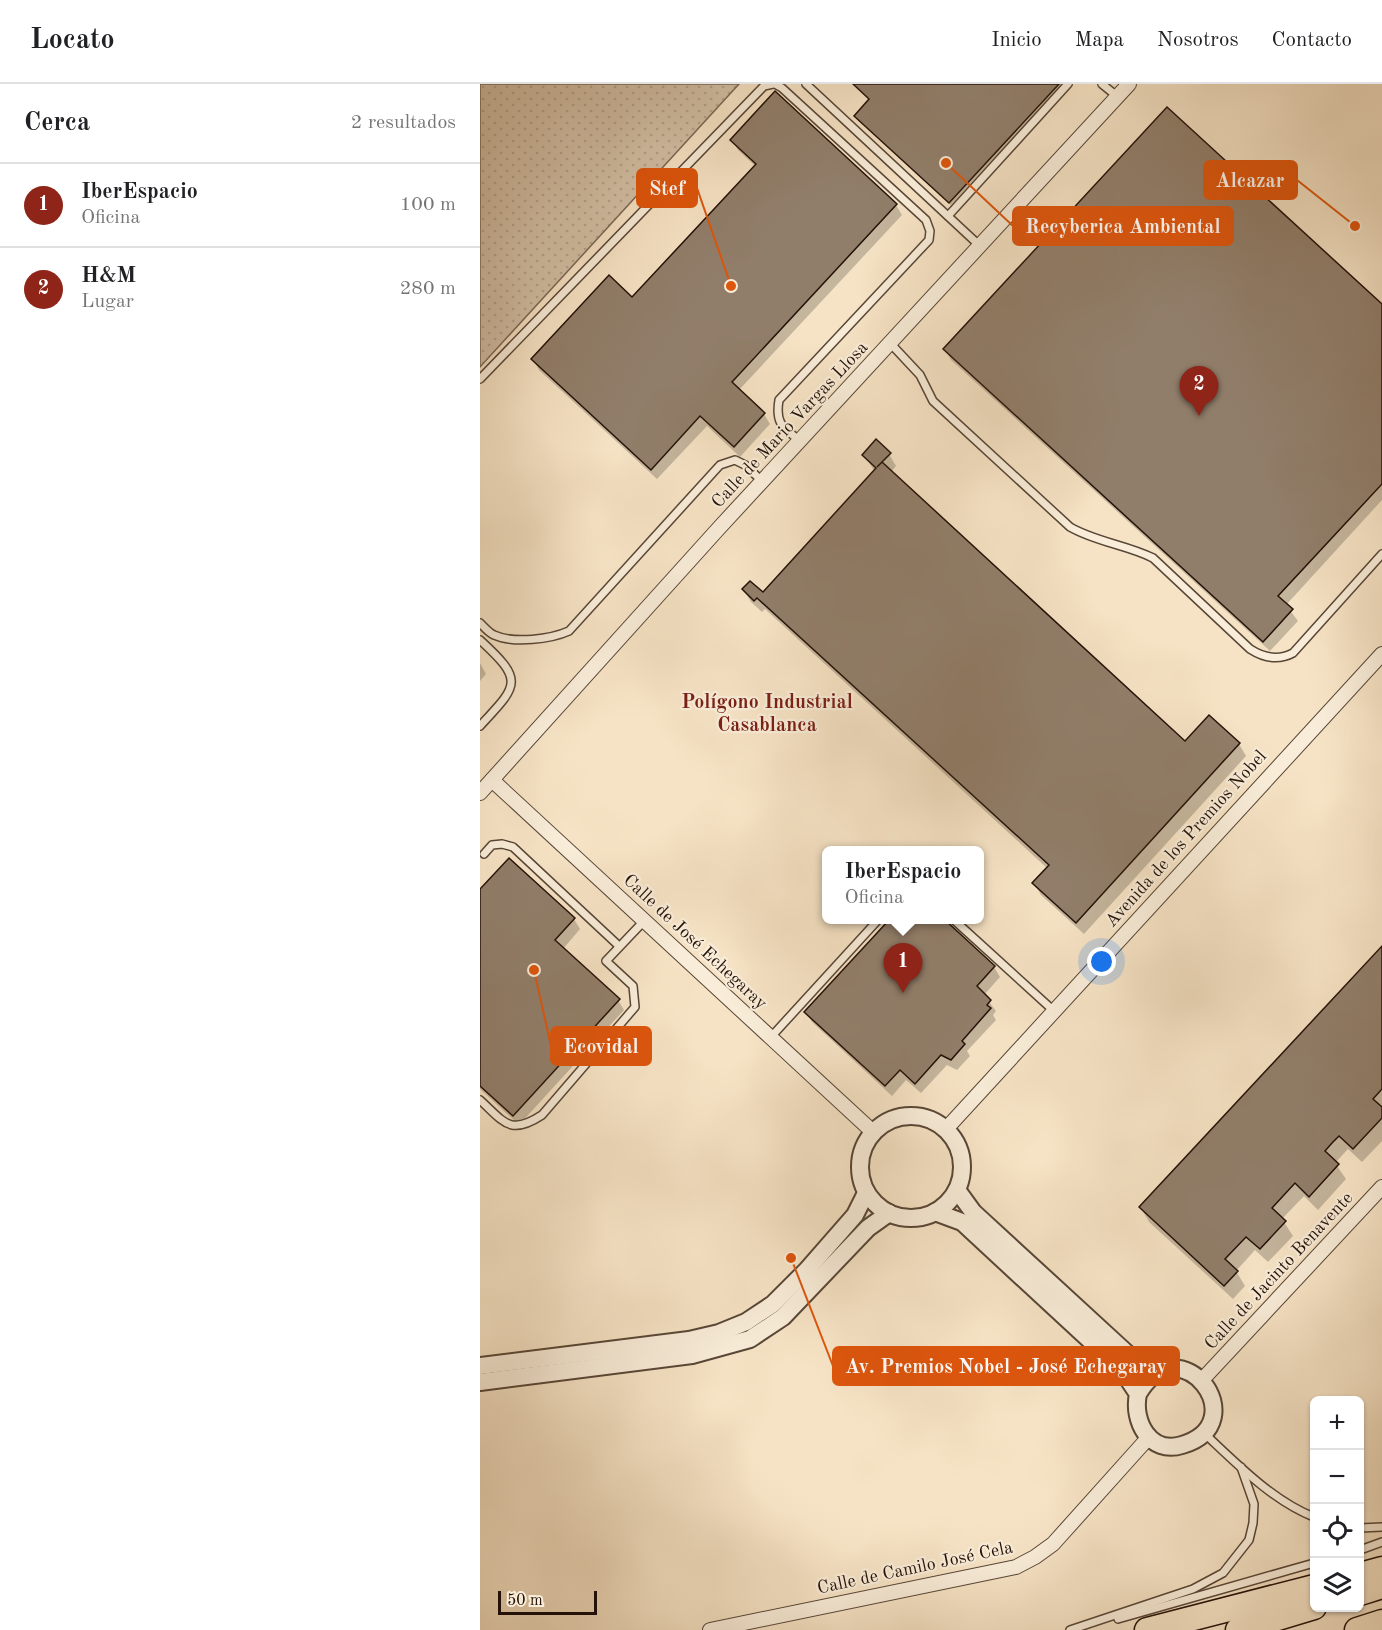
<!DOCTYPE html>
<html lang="es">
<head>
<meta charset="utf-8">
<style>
	body { margin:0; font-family:"Old Standard TT",serif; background:#f2f2f2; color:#202124 }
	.controls { position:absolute; right:18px; bottom:18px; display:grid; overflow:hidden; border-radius:9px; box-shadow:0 2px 4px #0004 }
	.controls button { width:54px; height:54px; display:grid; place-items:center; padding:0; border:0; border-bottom:2px solid #e0e0e0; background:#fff; color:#202124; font:30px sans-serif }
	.scale { position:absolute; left:18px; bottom:15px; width:99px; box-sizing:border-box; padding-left:6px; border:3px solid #241108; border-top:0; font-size:16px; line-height:21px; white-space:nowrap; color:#241108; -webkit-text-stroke:4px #f9edd9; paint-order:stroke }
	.you { position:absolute; left:622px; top:878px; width:21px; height:21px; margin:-15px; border:4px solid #fff; border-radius:50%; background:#1a73e8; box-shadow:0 0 0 9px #1a73e833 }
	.badge { display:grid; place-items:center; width:39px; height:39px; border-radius:50%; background:#8f2418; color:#fff; font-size:20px; font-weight:700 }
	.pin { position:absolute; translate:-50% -50px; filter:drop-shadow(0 2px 3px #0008) }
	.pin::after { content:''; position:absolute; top:32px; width:21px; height:18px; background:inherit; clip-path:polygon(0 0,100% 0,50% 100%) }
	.popup { position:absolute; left:342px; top:762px; width:162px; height:78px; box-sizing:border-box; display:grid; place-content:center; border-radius:9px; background:#fff; filter:drop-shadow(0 2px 4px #0005); font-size:20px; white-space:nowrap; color:#757577 }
	.popup b { font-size:22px; color:#202124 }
	.popup::after { content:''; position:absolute; left:50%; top:100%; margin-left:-12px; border:12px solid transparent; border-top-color:#fff }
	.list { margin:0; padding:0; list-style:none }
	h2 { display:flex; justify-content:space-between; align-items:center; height:78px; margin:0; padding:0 24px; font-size:26px }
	h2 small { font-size:20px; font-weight:400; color:#757577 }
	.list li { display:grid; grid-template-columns:39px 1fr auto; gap:18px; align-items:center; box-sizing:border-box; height:84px; padding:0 24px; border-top:2px solid #e0e0e0 }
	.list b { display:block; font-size:22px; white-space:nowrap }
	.list p { margin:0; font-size:20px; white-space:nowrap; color:#757577 }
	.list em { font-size:20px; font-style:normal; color:#757577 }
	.icon { flex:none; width:33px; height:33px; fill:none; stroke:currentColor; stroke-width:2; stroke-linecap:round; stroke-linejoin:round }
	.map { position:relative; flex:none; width:902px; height:1546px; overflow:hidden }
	header { display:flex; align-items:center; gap:36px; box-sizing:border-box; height:84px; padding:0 30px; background:#fff; border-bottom:2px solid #e0e0e0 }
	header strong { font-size:28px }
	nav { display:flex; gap:33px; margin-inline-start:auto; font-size:21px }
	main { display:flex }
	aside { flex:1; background:#fff }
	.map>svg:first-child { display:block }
</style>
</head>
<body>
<header>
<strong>Locato</strong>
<nav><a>Inicio</a><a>Mapa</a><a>Nosotros</a><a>Contacto</a></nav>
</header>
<main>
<aside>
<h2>Cerca<small>2 resultados</small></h2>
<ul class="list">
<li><span class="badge">1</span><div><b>IberEspacio</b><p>Oficina</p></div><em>100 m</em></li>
<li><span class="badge">2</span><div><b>H&amp;M</b><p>Lugar</p></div><em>280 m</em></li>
</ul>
</aside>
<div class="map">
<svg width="902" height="1546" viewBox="0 0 902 1546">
	<defs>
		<pattern id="green-dots" width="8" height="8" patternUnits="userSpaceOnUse" patternTransform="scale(1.5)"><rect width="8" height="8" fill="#d2bfa5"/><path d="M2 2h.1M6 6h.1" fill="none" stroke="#b4a38d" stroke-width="1.8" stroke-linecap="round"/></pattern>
	</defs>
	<rect width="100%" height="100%" fill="#f6e3c5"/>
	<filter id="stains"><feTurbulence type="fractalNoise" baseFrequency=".00333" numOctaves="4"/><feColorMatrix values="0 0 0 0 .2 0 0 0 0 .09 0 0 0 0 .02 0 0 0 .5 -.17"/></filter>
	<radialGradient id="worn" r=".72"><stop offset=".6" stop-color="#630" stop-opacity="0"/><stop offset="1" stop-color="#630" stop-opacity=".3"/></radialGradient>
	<path fill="url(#green-dots)" stroke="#7b6856" stroke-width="1.5" d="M0,0H259L0,283Z"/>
	<g fill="#0003">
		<path d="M373,0H582L471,121L377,35L390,16Z"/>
		<path d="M252,56L416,121L422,131L259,306L284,330L290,340L260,373L227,342L177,395L59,286L53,275L152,215L275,82L258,66Z"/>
		<path d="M902,222V416L806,521L818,537L790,567L471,276L465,265Z"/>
		<path d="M409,370L416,382L411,388L705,659L759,660L766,672L604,850L561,811L554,799L568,785L285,525L282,528L271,518L264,506L283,510L395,388L384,371Z"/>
		<path d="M0,579L6,590L0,597Z"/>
		<path d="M0,808L94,835L100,845L83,865L138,916L144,926L39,1041L0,1005Z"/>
		<path d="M411,836H463L514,883L520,893L504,911L516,927L513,931L516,936L487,967L490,972L477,986L467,981L441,1009L426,996L412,1012L332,938L326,928Z"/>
		<path d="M902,866V1057L882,1078L868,1065L855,1079L866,1095L838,1126L824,1112L802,1135L813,1152L788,1178L775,1166L756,1187L765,1202L753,1215L669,1138L661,1124Z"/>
	</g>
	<g fill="#917e6a" stroke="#241108" stroke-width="1.5">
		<path d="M373,0H579L469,119L374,32L389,15Z"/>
		<path d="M295,7L417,120L252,298L285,329L254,363L220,332L171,386L51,275L129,191L152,213L276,80L250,56Z"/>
		<path d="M687,23L902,220V400L798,512L813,525L783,558L463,265Z"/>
		<path d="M396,355L411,369L397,383L402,378L705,657L729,631L760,659L596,839L552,799L569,781L277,514L274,517L262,505L270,497L283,508L396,384L382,371Z"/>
		<path d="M29,774L95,834L75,856L140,915L33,1032L0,1002V805Z"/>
		<path d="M409,836H465L515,882L497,902L511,916L507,921L511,924L482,957L485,960L471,976L461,971L435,1000L420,986L405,1002L324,928Z"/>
		<path d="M902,862V1005L893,1015L902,1023V1034L873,1065L859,1052L852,1059L845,1067L859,1080L829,1113L815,1099L792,1124L806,1137L780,1165L766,1153L745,1175L758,1187L744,1202L659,1123Z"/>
	</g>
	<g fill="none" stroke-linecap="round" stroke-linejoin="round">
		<defs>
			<g id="service">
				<path d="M295,0L302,4L446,136L450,147L449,156L299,316C295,340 303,343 320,357"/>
				<path d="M326,0L500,162"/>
				<path d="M622,0L638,13"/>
				<path d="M468,132L588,0"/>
				<path d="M411,260L440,291L453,317L590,443C616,458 647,461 673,474L770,565C784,574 798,577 813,569L902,470"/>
				<path d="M0,295L284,2L293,0"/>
				<path d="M0,539C4,543 9,549 14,551C34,560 71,555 89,547L240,381L255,376L265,381L283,398"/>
				<path d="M0,556C45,597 38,601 0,642"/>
				<path d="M4,770L12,761L22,760L33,763L139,862"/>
				<path d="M474,836L575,928"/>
				<path d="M291,953L398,836"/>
				<path d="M0,1016C24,1038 30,1052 62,1031L155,923L153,902L126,877L164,837"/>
				<path d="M725,1350C757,1380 793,1417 834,1433"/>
				<path d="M880,1444L902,1443"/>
				<path d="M880,1466L902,1458"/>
				<path d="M638,1535L834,1479"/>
				<path d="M590,1546L713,1505L743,1489L769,1456L773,1439L774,1420L761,1383"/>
			</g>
			<g id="minor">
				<path d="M12,696L393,1048"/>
				<path d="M0,709L239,444L649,0"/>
				<path d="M466,1045L902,570"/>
				<path d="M722,1296L902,1103"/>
				<path d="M230,1546L536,1483L555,1473L573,1460L669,1353"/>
			</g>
			<g id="tertiary">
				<circle cx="431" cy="1083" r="51"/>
				<path d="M477,1106L493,1128L653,1275L677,1290"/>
				<path d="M455,1128L482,1138L642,1286L658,1310C652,1337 670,1371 702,1361C777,1339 700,1238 658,1310"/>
				<path d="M0,1282L209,1256L239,1249L266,1238L293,1220L326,1187L375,1131L386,1109"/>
				<path d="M0,1298L212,1271L270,1255L303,1233L388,1144L409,1129"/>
			</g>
			<g id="motorway">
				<path d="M880,1491L902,1485"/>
				<path d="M880,1509L902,1502"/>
				<path d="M667,1546L834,1503"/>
				<path d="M758,1546L834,1523"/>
				<path d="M877,1546L902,1538"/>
			</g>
		</defs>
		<use href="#service" stroke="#584637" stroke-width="10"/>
		<use href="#minor" stroke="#584637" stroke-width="16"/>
		<use href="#tertiary" stroke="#584637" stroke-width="20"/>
		<use href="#motorway" stroke="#241108" stroke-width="27"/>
		<use href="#service" stroke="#f9edd9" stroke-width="7"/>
		<use href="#minor" stroke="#f9edd9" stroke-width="14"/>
		<use href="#tertiary" stroke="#f9edd9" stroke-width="16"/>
		<use href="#motorway" stroke="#f6e3c5" stroke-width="24"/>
	</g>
	<g text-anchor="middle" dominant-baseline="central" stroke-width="4.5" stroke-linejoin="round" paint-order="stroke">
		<g font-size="18" fill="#241108" stroke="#f9edd9">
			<text transform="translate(310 341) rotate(-47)">Calle de Mario Vargas Llosa</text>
			<text transform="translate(706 755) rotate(-48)">Avenida de los Premios Nobel</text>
			<text transform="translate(215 858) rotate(43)">Calle de José Echegaray</text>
			<text transform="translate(799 1187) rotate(-47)">Calle de Jacinto Benavente</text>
			<text transform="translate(435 1484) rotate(-12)">Calle de Camilo José Cela</text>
		</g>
		<g font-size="20" font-weight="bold" fill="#7a1f14" stroke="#f9edd9">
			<text x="287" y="619">Polígono Industrial<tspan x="287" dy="23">Casablanca</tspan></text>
		</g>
	</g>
	<path fill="none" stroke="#de550c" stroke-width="2" d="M875 142L817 96M251 202L217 104M466 79L533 142M54 886L71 962M311 1174L353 1282"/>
	<g fill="#de550c" stroke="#f9edd9" stroke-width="2">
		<circle cx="875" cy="142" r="6"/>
		<circle cx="251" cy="202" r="6"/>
		<circle cx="466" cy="79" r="6"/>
		<circle cx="54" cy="886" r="6"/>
		<circle cx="311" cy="1174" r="6"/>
	</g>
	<g fill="#de550c" stroke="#de550c" stroke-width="2">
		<rect x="724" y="77" width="93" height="38" rx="6"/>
		<rect x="157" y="85" width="60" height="38" rx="6"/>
		<rect x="533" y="123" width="220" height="38" rx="6"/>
		<rect x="71" y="943" width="100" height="38" rx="6"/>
		<rect x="353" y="1263" width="346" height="38" rx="6"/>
	</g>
	<g font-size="20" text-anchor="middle" font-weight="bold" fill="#fff">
		<text x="770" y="103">Alcazar</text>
		<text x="187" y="111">Stef</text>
		<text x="643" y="149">Recyberica Ambiental</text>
		<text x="121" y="969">Ecovidal</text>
		<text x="526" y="1289">Av. Premios Nobel - José Echegaray</text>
	</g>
	<rect width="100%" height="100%" filter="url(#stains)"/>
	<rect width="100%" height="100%" fill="url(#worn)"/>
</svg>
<div class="controls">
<button>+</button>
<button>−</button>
<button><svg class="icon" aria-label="locate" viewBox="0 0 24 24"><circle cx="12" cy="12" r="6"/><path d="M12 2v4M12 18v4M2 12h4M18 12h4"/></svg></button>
<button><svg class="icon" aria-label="layers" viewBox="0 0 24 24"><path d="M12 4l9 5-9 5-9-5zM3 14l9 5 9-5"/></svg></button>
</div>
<div class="scale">50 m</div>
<div class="you"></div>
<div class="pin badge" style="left:423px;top:909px">1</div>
<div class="popup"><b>IberEspacio</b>Oficina</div>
<div class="pin badge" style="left:719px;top:332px">2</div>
</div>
</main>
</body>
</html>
